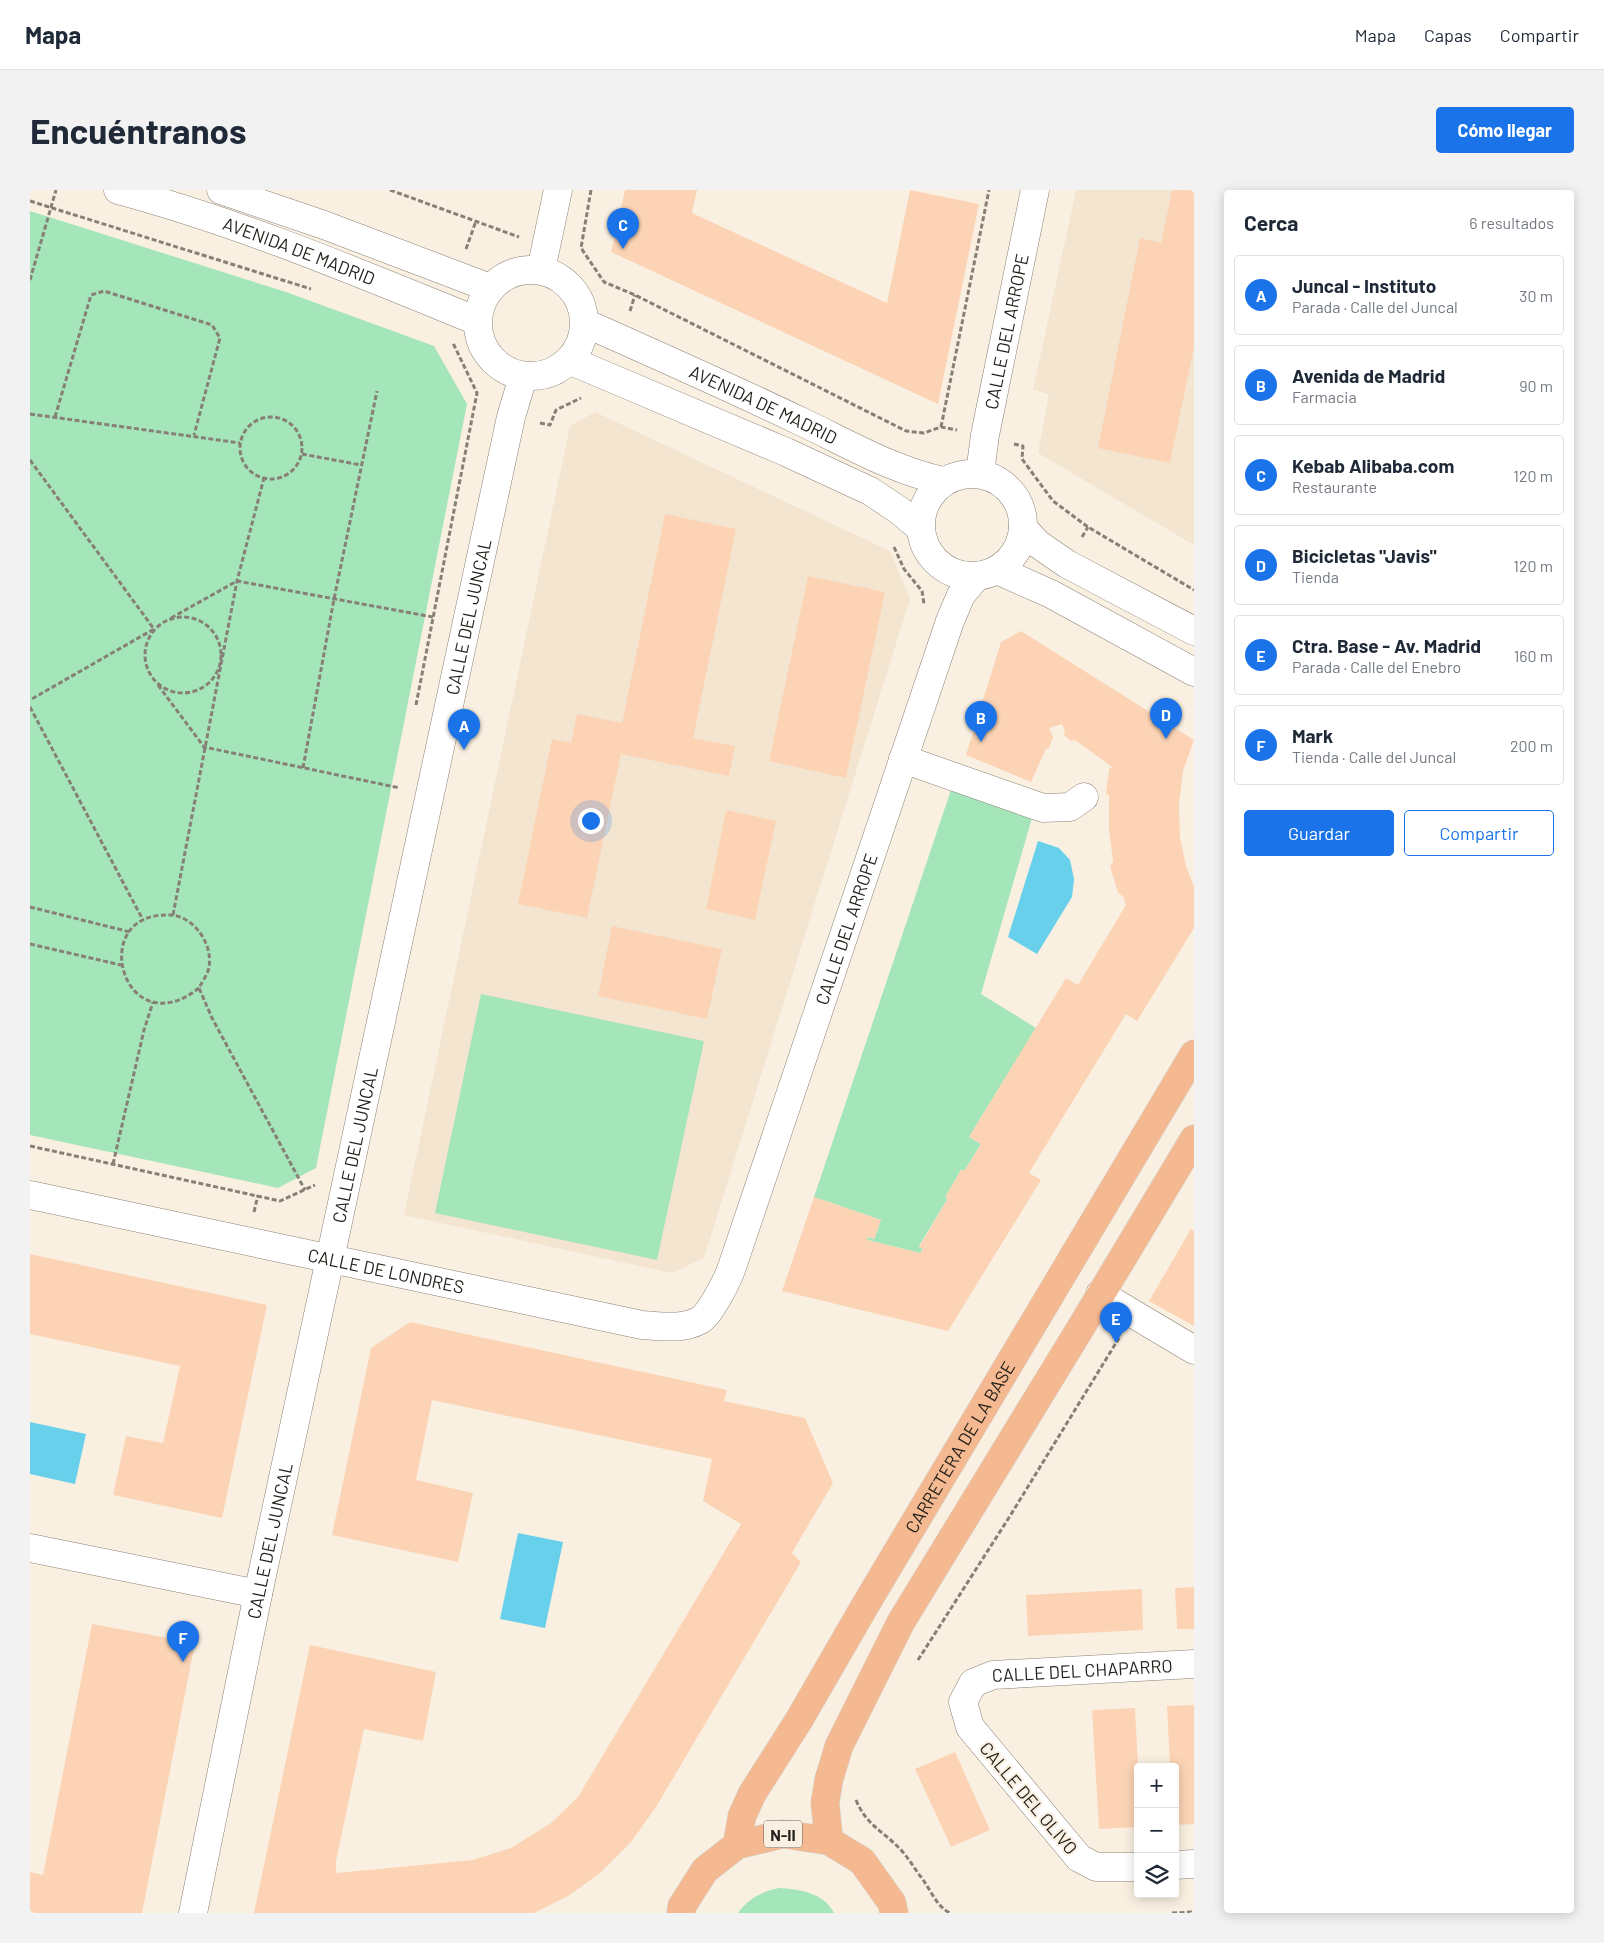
<!DOCTYPE html>
<html lang="es">
<head>
<meta charset="utf-8">
<style>
	body { margin:0; font-family:Barlow,sans-serif; background:#f2f2f3; color:#1f2937 }
	.controls { position:absolute; right:15px; bottom:15px; display:grid; overflow:hidden; border-radius:5px; box-shadow:0 2px 12px #0003 }
	.controls button { width:45px; height:45px; display:grid; place-items:center; padding:0; border:0; border-bottom:1px solid #e0e1e3; background:#fff; color:#1f2937; font:25px sans-serif }
	.you { position:absolute; left:560px; top:630px; width:18px; height:18px; margin:-12px; border:4px solid #fff; border-radius:50%; background:#1a73e8; box-shadow:0 0 0 8px #1a73e833 }
	.badge { display:grid; place-items:center; width:32px; height:32px; border-radius:50%; background:#1a73e8; color:#fff; font-size:16px; font-weight:700 }
	.pin { position:absolute; translate:-50% -41px; filter:drop-shadow(0 1px 2px #0008) }
	.pin::after { content:''; position:absolute; top:26px; width:18px; height:15px; background:inherit; clip-path:polygon(0 0,100% 0,50% 100%) }
	.list { margin:0; padding:0; list-style:none }
	h2 { display:flex; justify-content:space-between; align-items:center; height:65px; margin:0; padding:0 20px; font-size:21px }
	h2 small { font-size:16px; font-weight:400; color:#747a83 }
	.list li { display:grid; grid-template-columns:32px 1fr auto; gap:15px; align-items:center; box-sizing:border-box; height:80px; margin:0 10px 10px; padding:0 10px; border:1px solid #e0e1e3; border-radius:5px }
	.list b { display:block; font-size:19px; white-space:nowrap }
	.list p { margin:0; font-size:16px; white-space:nowrap; color:#747a83 }
	.list em { font-size:16px; font-style:normal; color:#747a83 }
	.actions { display:flex; gap:10px; padding:15px 20px }
	.actions a { flex:1; padding:11px 0; border:1px solid #1a73e8; border-radius:5px; text-align:center; font-size:18px; color:#1a73e8 }
	.actions .main { background:#1a73e8; color:#fff }
	.icon { flex:none; width:28px; height:28px; fill:none; stroke:currentColor; stroke-width:2; stroke-linecap:round; stroke-linejoin:round }
	.map { position:relative; flex:none; width:1164px; height:1723px; overflow:hidden; border-radius:5px }
	header { display:flex; align-items:center; gap:30px; box-sizing:border-box; height:70px; padding:0 25px; background:#fff; border-bottom:1px solid #e0e1e3 }
	header strong { font-size:24px }
	nav { display:flex; gap:28px; margin-inline-start:auto; font-size:18px }
	.intro { display:flex; align-items:center; justify-content:space-between; box-sizing:border-box; height:120px; padding:0 30px }
	h1 { margin:0; font-size:35px }
	.button { padding:12px 22px; border-radius:5px; background:#1a73e8; color:#fff; font-size:18px; font-weight:700 }
	main { display:flex; gap:30px; padding:0 30px }
	aside { flex:1; background:#fff; border-radius:5px; box-shadow:0 2px 12px #0003 }
	.map>svg:first-child { display:block }
</style>
</head>
<body>
<header>
<strong>Mapa</strong>
<nav><a>Mapa</a><a>Capas</a><a>Compartir</a></nav>
</header>
<div class="intro"><h1>Encuéntranos</h1><a class="button">Cómo llegar</a></div>
<main>
<div class="map">
<svg width="1164" height="1723" viewBox="0 0 1164 1723">
	<rect width="100%" height="100%" fill="#faf0e2"/>
	<g fill="#f3e5d0">
		<path d="M1046,0H1164V355L1008,263L1019,204L1003,200Z"/>
		<path d="M565,222L860,361L880,409L674,1068L642,1083L374,1025L540,236Z"/>
	</g>
	<g fill="#a5e5ba">
		<path d="M0,21L256,102L404,156L437,214L286,978L248,998L0,945Z"/>
		<path d="M921,600L1002,628L951,804L1006,838L939,947L951,954L935,980H931L916,1006L917,1010L889,1056L893,1059L890,1063L837,1050L838,1047L844,1049L851,1030L784,1007Z"/>
		<path d="M451,804L674,851L627,1070L405,1023Z"/>
		<path d="M749,1698C769,1699 794,1703 804,1723H708C719,1708 731,1702 749,1698Z"/>
	</g>
	<g fill="#68d0ea">
		<path d="M1008,651L1029,658L1040,670L1044,689L1042,707L1007,764L978,747Z"/>
		<path d="M0,1232L56,1244L45,1294L0,1284Z"/>
		<path d="M488,1343L533,1352L515,1438L470,1429Z"/>
	</g>
	<g fill="#fcd4b5">
		<path d="M595,0H667L662,23L857,113L880,0L949,14L908,214L581,62Z"/>
		<path d="M1142,0H1164V157L1140,273L1068,258L1110,48L1131,53Z"/>
		<path d="M635,324L706,339L663,548L705,556L699,586L591,564L557,728L488,714L522,549L541,553L547,524L592,533Z"/>
		<path d="M778,386L855,402L816,588L739,571Z"/>
		<path d="M991,441L1164,550L1153,581L1149,615L1150,647L1156,676L1164,697V738L1107,831L1096,824L999,983L1011,990L918,1141L752,1101L784,1007L851,1030L844,1049L838,1047L837,1050L890,1063L893,1059L889,1057L917,1010L916,1006L931,980H935L951,954L939,947L1036,788L1048,795L1096,715L1093,706L1088,703L1080,676L1083,672L1079,640V605L1076,603L1079,579L1082,577L1045,550L1041,551L1034,545L1035,542L1032,534L1019,538L1023,547L1019,558L1016,559L1001,592L936,565L971,452Z"/>
		<path d="M696,620L746,631L725,730L676,719Z"/>
		<path d="M582,736L692,759L677,829L568,806Z"/>
		<path d="M1161,1039L1164,1041V1136L1119,1111Z"/>
		<path d="M0,1064L237,1115L192,1328L83,1305L96,1246L133,1253L150,1176L0,1144Z"/>
		<path d="M380,1132L697,1200L694,1211L775,1228L803,1293L762,1363L771,1372L626,1617L601,1652L569,1684L538,1706L504,1723H224L280,1455L406,1482L393,1551L334,1539L306,1671V1683L443,1670L481,1658L521,1633L548,1607L711,1334L673,1311L682,1269L402,1210L386,1290L443,1303L428,1372L302,1345L341,1158Z"/>
		<path d="M1164,1397V1439H1147L1145,1398Z"/>
		<path d="M1112,1399L1113,1440L998,1446L996,1405Z"/>
		<path d="M62,1434L165,1453L112,1723H0V1682L13,1685Z"/>
		<path d="M1164,1515V1634L1145,1635V1577H1140L1137,1516Z"/>
		<path d="M1105,1518L1108,1577V1637L1069,1639L1062,1520Z"/>
		<path d="M925,1562L960,1640L921,1657L885,1579Z"/>
	</g>
	<g fill="none" stroke-linecap="round" stroke-linejoin="round">
		<defs>
			<g id="minor">
				<path id="s1" d="M88,0C211,33 329,83 447,131"/>
				<path d="M191,0L294,35L460,98"/>
				<circle cx="501" cy="133" r="53"/>
				<path d="M511,80L528,0"/>
				<path id="s2" d="M555,133C627,165 699,197 770,231C817,253 862,280 913,291"/>
				<path d="M541,171L756,262L840,301L870,321L890,338"/>
				<path id="s3" d="M950,283L955,245L1005,0"/>
				<circle cx="942" cy="335" r="51"/>
				<path d="M993,338L1008,354L1037,374L1164,441"/>
				<path d="M967,380L1021,404L1164,482"/>
				<path d="M873,569L1013,618L1040,617L1054,607"/>
				<path id="s4" d="M0,1005L612,1135C631,1136 653,1140 670,1130C680,1125 698,1089 702,1077L920,431L931,405L947,386"/>
				<path d="M1070,1104L1164,1160"/>
				<path d="M0,1358L228,1404"/>
				<path d="M1145,1675L1164,1674"/>
				<path id="s5" d="M1108,1677H1066L1049,1668L940,1537L933,1512L943,1493L963,1485L1164,1474"/>
				<path id="s6" d="M163,1723L228,1404L481,227L493,187"/>
			</g>
			<g id="major">
				<path d="M799,1651L795,1613L799,1589L809,1556L871,1432L1053,1134L1164,949"/>
				<path id="s7" d="M707,1655L712,1626L722,1604L769,1530L836,1414L1164,864"/>
				<path d="M651,1723L652,1716L675,1680L707,1655L753,1644L799,1651L832,1671L862,1713L864,1723"/>
			</g>
		</defs>
		<use href="#minor" stroke="#8a8175" stroke-width="29"/>
		<use href="#major" stroke="#d3d2d1" stroke-width="29"/>
		<g stroke="#868077" stroke-width="3" stroke-dasharray="5 2.5" stroke-linecap="butt">
			<path d="M360,0L489,47"/>
			<path d="M561,0L551,58L574,92L605,105L876,241L894,243L911,237L927,240"/>
			<path d="M0,11L281,99"/>
			<path d="M436,59L446,31"/>
			<path d="M0,90L26,0"/>
			<path d="M600,121L605,105"/>
			<path d="M0,224L210,253"/>
			<path d="M25,227L61,105L74,101L182,135L190,148L164,245"/>
			<circle cx="241" cy="258" r="31"/>
			<path d="M510,233L520,235L526,220L551,208"/>
			<path d="M911,237L959,0"/>
			<path d="M984,254L993,256L992,269L1023,311L1058,337L1164,400"/>
			<path d="M272,264L331,275"/>
			<path d="M0,270L124,439L0,510"/>
			<path d="M1052,347L1058,337"/>
			<path d="M864,357L874,379L892,401L894,414"/>
			<circle cx="153" cy="465" r="38"/>
			<path d="M141,428L207,391L403,427"/>
			<path d="M128,495L174,557L370,598"/>
			<path d="M386,515L447,203L423,153"/>
			<path d="M0,517L113,730"/>
			<path d="M273,578L304,409L347,201"/>
			<path d="M0,717L100,742"/>
			<path d="M143,725L207,391L234,288"/>
			<path d="M0,754L91,775"/>
			<path d="M169,798C93,858 55,721 140,725C164,726 183,754 179,777C178,784 172,792 169,798L182,828L275,1000"/>
			<path d="M0,956L250,1011L285,995"/>
			<path d="M83,974L114,840L123,812"/>
			<path d="M224,1022L228,1005"/>
			<path d="M888,1470L980,1326L1089,1148"/>
			<path d="M826,1610C837,1636 852,1640 870,1659C878,1667 884,1678 891,1687C901,1700 906,1716 920,1723"/>
			<path d="M1142,1723L1164,1722"/>
		</g>
		<use href="#minor" stroke="#fff" stroke-width="28"/>
		<use href="#major" stroke="#f4b990" stroke-width="28"/>
	</g>
	<g text-anchor="middle" dominant-baseline="central" stroke-width="4.5" stroke-linejoin="round" paint-order="stroke">
		<rect fill="#faf0e2" stroke="#635e56" stroke-width="1" x="734" y="1630.5" width="38" height="27" rx="4"/>
		<g font-size="16" font-weight="bold" fill="#221f1a">
			<text x="753" y="1644">N-II</text>
		</g>
		<g font-size="18" fill="#221f1a" stroke="#faf0e2">
			<text stroke="none"><textPath href="#s1" startOffset="191">AVENIDA DE MADRID</textPath></text>
			<text stroke="none"><textPath href="#s3" startOffset="144">CALLE DEL ARROPE</textPath></text>
			<text stroke="none"><textPath href="#s2" startOffset="196">AVENIDA DE MADRID</textPath></text>
			<text stroke="none"><textPath href="#s6" startOffset="1325">CALLE DEL JUNCAL</textPath></text>
			<text stroke="none"><textPath href="#s4" startOffset="1104">CALLE DEL ARROPE</textPath></text>
			<text stroke="none"><textPath href="#s6" startOffset="785">CALLE DEL JUNCAL</textPath></text>
			<text stroke="none"><textPath href="#s4" startOffset="364">CALLE DE LONDRES</textPath></text>
			<text stroke="none"><textPath href="#s7" startOffset="458">CARRETERA DE LA BASE</textPath></text>
			<text stroke="none"><textPath href="#s6" startOffset="380">CALLE DEL JUNCAL</textPath></text>
			<text stroke="none"><textPath href="#s5" startOffset="390">CALLE DEL CHAPARRO</textPath></text>
			<text transform="translate(999 1608) rotate(50)">CALLE DEL OLIVO</text>
		</g>
	</g>
</svg>
<div class="controls">
<button>+</button>
<button>−</button>
<button><svg class="icon" aria-label="layers" viewBox="0 0 24 24"><path d="M12 4l9 5-9 5-9-5zM3 14l9 5 9-5"/></svg></button>
</div>
<div class="you"></div>
<div class="pin badge" style="left:434px;top:560px">A</div>
<div class="pin badge" style="left:951px;top:552px">B</div>
<div class="pin badge" style="left:593px;top:59px">C</div>
<div class="pin badge" style="left:1136px;top:549px">D</div>
<div class="pin badge" style="left:1086px;top:1153px">E</div>
<div class="pin badge" style="left:153px;top:1472px">F</div>
</div>
<aside>
<h2>Cerca<small>6 resultados</small></h2>
<ul class="list">
<li><span class="badge">A</span><div><b>Juncal - Instituto</b><p>Parada · Calle del Juncal</p></div><em>30 m</em></li>
<li><span class="badge">B</span><div><b>Avenida de Madrid</b><p>Farmacia</p></div><em>90 m</em></li>
<li><span class="badge">C</span><div><b>Kebab Alibaba.com</b><p>Restaurante</p></div><em>120 m</em></li>
<li><span class="badge">D</span><div><b>Bicicletas &quot;Javis&quot;</b><p>Tienda</p></div><em>120 m</em></li>
<li><span class="badge">E</span><div><b>Ctra. Base - Av. Madrid</b><p>Parada · Calle del Enebro</p></div><em>160 m</em></li>
<li><span class="badge">F</span><div><b>Mark</b><p>Tienda · Calle del Juncal</p></div><em>200 m</em></li>
</ul>
<div class="actions"><a class="main">Guardar</a><a>Compartir</a></div>
</aside>
</main>
</body>
</html>
